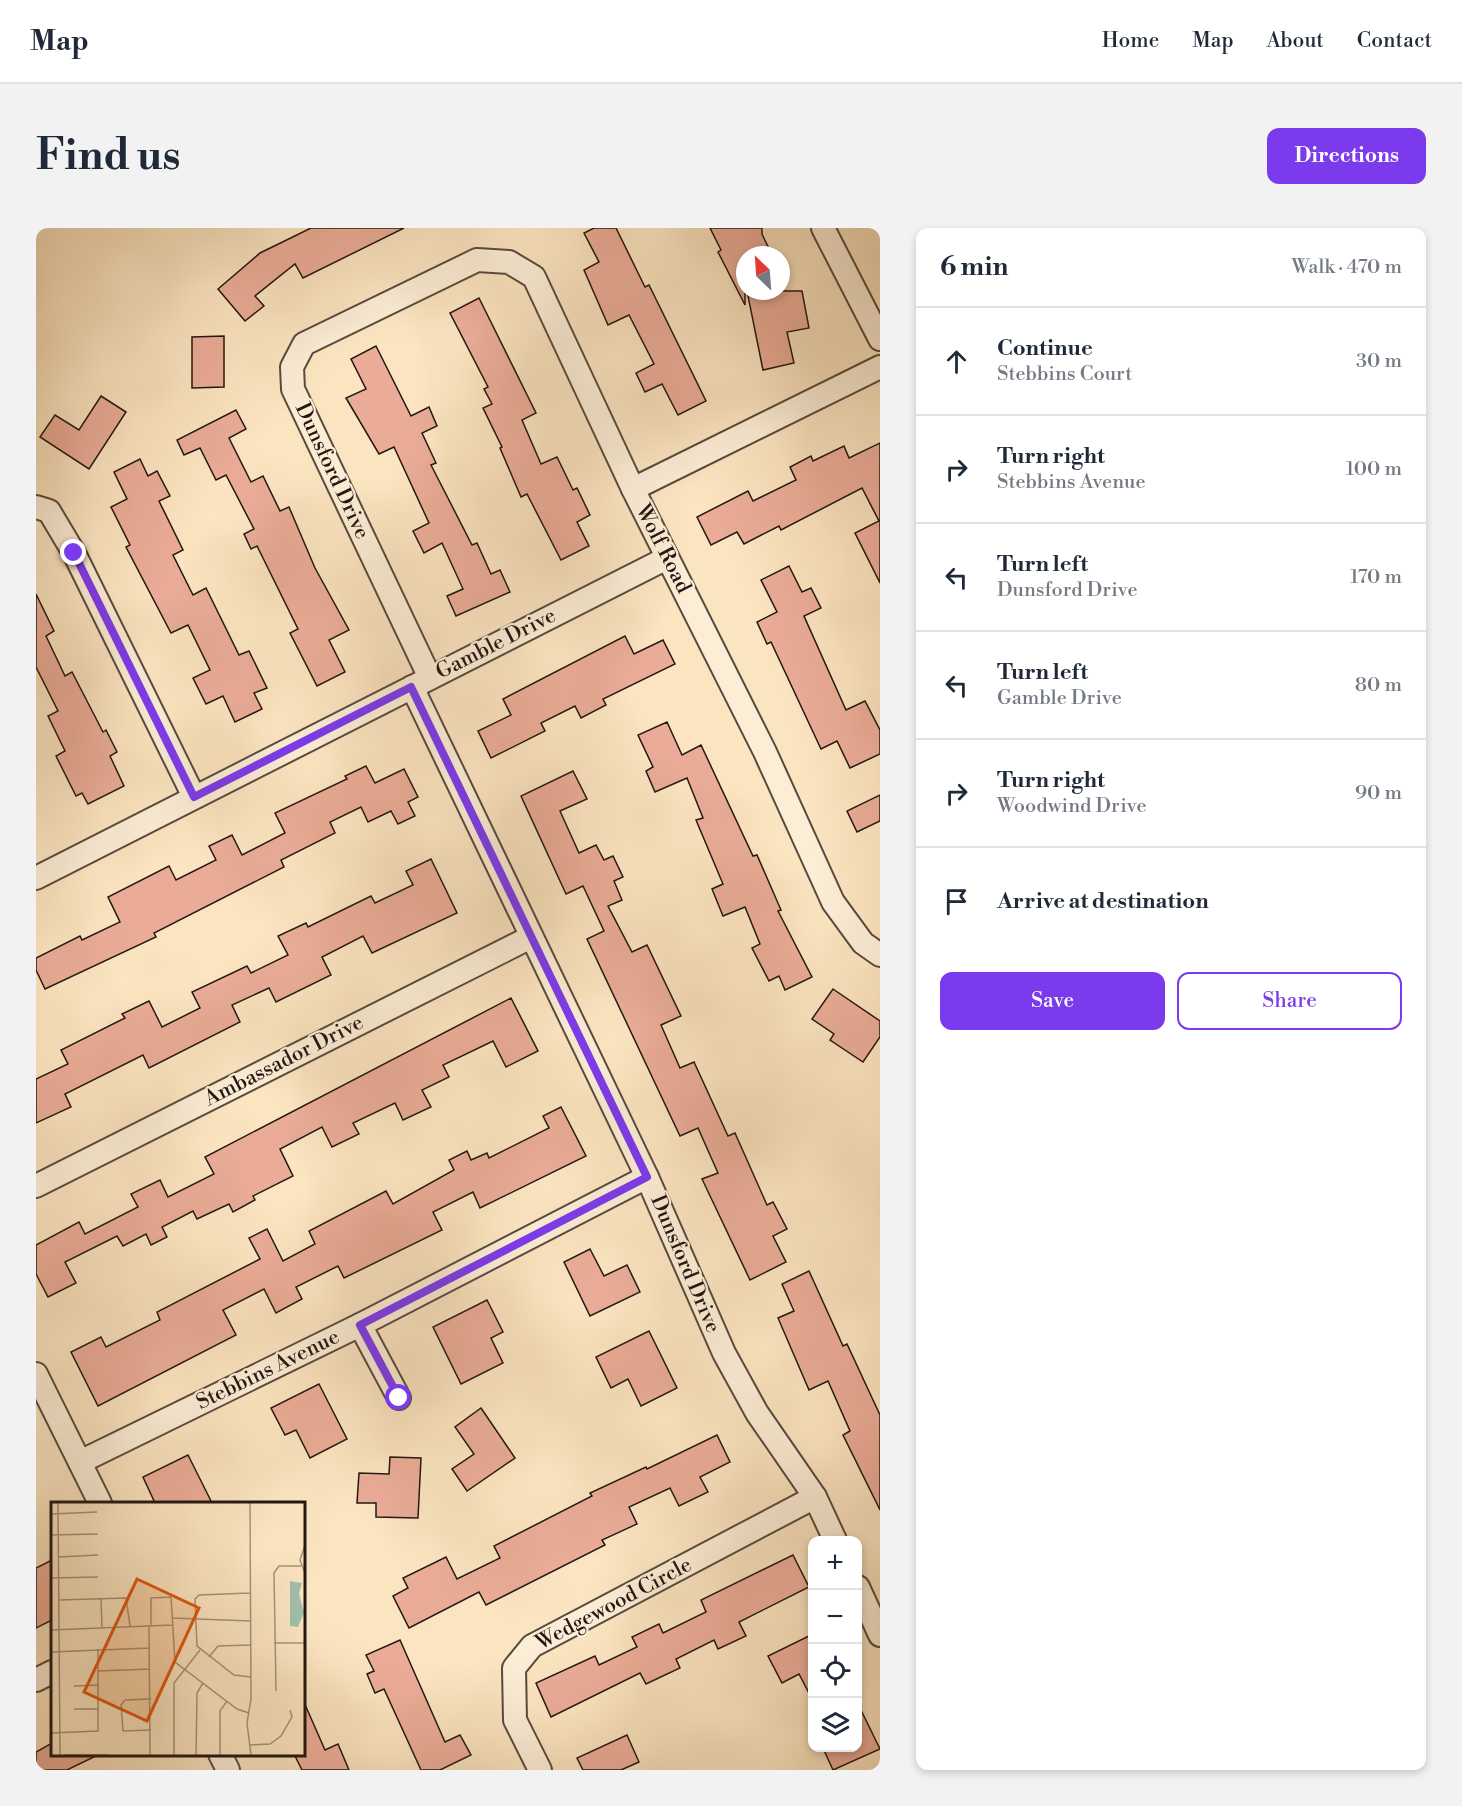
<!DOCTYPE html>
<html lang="en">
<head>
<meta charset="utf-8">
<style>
	body { margin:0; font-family:"Libre Bodoni",serif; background:#f2f2f3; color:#1f2937 }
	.controls { position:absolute; right:18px; bottom:18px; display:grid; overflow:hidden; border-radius:12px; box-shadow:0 3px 9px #0003 }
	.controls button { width:54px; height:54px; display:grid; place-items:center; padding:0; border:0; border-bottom:2px solid #e0e1e3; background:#fff; color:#1f2937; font:30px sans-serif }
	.compass { position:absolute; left:700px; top:18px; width:54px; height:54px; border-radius:50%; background:#fff; box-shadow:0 3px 9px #0003; rotate:335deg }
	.stop { position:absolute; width:18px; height:18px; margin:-14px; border:4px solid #7c3aed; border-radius:50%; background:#fff }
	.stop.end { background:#7c3aed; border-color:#fff; box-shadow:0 2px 6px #0008 }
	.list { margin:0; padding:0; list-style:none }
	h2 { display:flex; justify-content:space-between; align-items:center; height:78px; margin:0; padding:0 24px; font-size:26px }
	h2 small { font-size:20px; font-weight:400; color:#747a83 }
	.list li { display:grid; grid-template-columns:39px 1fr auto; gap:18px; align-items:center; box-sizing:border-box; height:108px; padding:0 24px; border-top:2px solid #e0e1e3 }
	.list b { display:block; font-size:22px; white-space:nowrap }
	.list p { margin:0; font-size:20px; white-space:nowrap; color:#747a83 }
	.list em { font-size:20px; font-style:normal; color:#747a83 }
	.actions { display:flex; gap:12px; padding:18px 24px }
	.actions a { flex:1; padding:14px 0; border:2px solid #7c3aed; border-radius:12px; text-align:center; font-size:21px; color:#7c3aed }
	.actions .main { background:#7c3aed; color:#fff }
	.icon { flex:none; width:33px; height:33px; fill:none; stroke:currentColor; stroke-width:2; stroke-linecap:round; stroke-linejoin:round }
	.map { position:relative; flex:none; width:844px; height:1542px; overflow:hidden; border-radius:12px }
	header { display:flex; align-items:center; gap:36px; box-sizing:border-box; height:84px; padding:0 30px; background:#fff; border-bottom:2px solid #e0e1e3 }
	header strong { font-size:28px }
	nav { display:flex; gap:33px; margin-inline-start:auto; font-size:21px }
	.intro { display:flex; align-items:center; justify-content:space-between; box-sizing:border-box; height:144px; padding:0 36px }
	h1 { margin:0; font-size:42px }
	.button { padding:15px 27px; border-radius:12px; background:#7c3aed; color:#fff; font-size:21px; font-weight:700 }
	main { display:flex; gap:36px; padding:0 36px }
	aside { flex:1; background:#fff; border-radius:12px; box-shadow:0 3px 9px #0003 }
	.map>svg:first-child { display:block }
</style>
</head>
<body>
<header>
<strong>Map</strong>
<nav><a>Home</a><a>Map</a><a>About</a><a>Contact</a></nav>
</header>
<div class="intro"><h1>Find us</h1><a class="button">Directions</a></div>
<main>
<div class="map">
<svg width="844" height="1542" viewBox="0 0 844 1542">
	<rect width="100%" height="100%" fill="#fbe4c0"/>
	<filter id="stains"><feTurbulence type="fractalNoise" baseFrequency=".00333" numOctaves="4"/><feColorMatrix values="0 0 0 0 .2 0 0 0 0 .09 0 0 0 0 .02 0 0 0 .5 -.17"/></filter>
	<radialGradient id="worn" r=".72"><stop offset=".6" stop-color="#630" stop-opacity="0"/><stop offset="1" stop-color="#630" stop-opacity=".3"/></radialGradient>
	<g fill="#eaac97" stroke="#231712" stroke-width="1.5">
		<path d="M275,0H368L267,50L259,36L219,68L228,78L209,93L182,61L224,25Z"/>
		<path d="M558,0H580L609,59L613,57L670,173L642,187L626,156L609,164L600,145L618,136L593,87L572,97L548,42L563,34L548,5Z"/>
		<path d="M674,0H726V6L736,27H709V77L682,24L685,22Z"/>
		<path d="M711,63H766L773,100L751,104L758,135L727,142Z"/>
		<path d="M443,70L500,185L486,192L505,236L521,229L537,262L541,260L554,287L541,294L553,318L525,332L491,266L485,269L464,220L466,219L447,180L456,176L448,161L452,159L414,85Z"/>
		<path d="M188,108V159L156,160V109Z"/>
		<path d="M340,118L375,188L393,179L401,198L386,205L400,235L395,237L436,317L441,315L455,346L464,342L474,364L420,388L411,368L427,361L406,315L388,325L377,303L393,295L358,219L343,226L310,170L330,161L315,131Z"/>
		<path d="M65,168L90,184L53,241L4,209L19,187L43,202Z"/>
		<path d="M200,182L210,201L193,210L215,254L227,248L244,283L253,279L279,340L313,402L293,412L309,444L281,458L254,405L262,401L221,318L215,321L208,306L218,301L190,247L180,252L164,220L148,227L141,212Z"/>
		<path d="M844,215V355L819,305L843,293L826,260L745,302L743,298L708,316L701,304L675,317L661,289L712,263L717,273L760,252L754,239L775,228L777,233L808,218L813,230Z"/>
		<path d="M104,231L112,248L121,243L134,268L123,273L147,322L137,327L157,367L170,360L203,427L213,423L231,460L218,465L226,481L199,494L187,468L170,476L157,450L174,442L152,397L135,405L90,319L94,317L75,279L91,271L78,244Z"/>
		<path d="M753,338L766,364L775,360L785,380L768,388L810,482L829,473L844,502V526L814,540L801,513L785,521L735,414L731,416L721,394L741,384L725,352Z"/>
		<path d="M0,366L18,403L10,408L29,448L36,444L67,504L70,502L81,524L74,528L88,558L52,576L46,565L40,568L20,528L29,523L12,488L22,483L0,439Z"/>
		<path d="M589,408L598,426L627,412L639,436L567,471L570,477L545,490L539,478L505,495L509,503L455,530L442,503L475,487L467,471Z"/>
		<path d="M631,494L646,527L665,517L717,628L721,627L745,682L742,683L776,749L749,762L743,748L733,753L716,720L724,716L709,679L687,688L676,661L687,656L660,592L667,590L651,550L619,564L610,543L617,539L602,507Z"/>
		<path d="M330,538L339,555L368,541L382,569L372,574L379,588L362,596L355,583L332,594L325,579L294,594L299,605L245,632L248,639L118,705L120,709L9,761L0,742V730L44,708L46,712L84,694L72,669L133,638L140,652L180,632L173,618L196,607L206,627L249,605L239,585L311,551L309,548Z"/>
		<path d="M537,543L551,571L524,583L543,625L560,617L568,632L577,628L587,649L578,653L586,672L572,678L596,724L611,717L645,788L625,797L644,840L658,834L692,908L699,905L731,977L737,974L751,1001L737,1008L750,1034L714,1052L666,951L682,945L662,900L644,908L551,711L568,703L547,658L530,666L485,568Z"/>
		<path d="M844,567V593L821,604L811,583Z"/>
		<path d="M395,631L421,685L336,725L327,708L286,729L295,747L240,774L233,760L196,777L204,794L113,840L107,827L29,866L35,879L0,895V851L32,836L25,822L89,790L86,786L113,773L126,799L164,780L156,764L211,738L215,745L252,727L242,708L270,695L272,699L335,668L339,675L377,657L370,643Z"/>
		<path d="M797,761L844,793V809L827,834L794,812L798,806L776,791Z"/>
		<path d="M475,770L502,823L470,839L457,813L407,837L413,849L386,862L395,879L367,892L359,875L317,895L323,906L296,919L286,899L244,921L257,948L217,968L219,972L197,984L193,976L161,991L157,983L126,999L131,1009L115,1017L110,1006L87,1018L81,1008L29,1034L40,1055L12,1069L0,1046V1017L43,994L49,1006L102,979L95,966L124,952L132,969L178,946L169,929Z"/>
		<path d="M525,879L550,928L444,980L437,964L397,984L406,1002L308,1050L302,1038L260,1059L266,1071L240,1085L228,1061L187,1082L200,1107L62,1178L35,1124L65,1109L70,1119L124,1092L121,1084L224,1031L213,1010L231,1001L247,1033L279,1016L273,1003L350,963L357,976L418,942L413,932L431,923L435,932L451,925L453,930L513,900L507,888Z"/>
		<path d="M554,1021L568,1048L591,1037L604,1064L554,1088L528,1034Z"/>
		<path d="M773,1043L807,1118L811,1116L844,1187V1282L807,1207L814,1203L792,1153L773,1162L742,1090L758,1083L746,1056Z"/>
		<path d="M451,1072L467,1104L455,1110L467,1135L425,1156L397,1099Z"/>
		<path d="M613,1103L641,1160L605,1178L592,1151L575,1160L560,1129Z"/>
		<path d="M283,1156L311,1211L274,1230L260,1202L249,1207L235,1180Z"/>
		<path d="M445,1180L479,1230L431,1263L416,1241L438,1226L419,1199Z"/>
		<path d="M681,1207L694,1234L664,1249L672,1264L643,1278L634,1260L593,1279L601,1296L566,1312L569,1317L450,1377L443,1364L373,1400L357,1368L372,1360L367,1350L410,1329L421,1351L464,1330L458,1318L556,1268L554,1265L610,1239L611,1241Z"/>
		<path d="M152,1227L176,1275H119L107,1249Z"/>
		<path d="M354,1229L385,1230L382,1290L340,1289V1275H321L323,1245L353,1246Z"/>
		<path d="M757,1327L773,1359L703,1394L710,1408L682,1421L678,1412L640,1431L644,1440L610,1456L604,1445L515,1489L500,1455L559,1428L563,1437L601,1419L596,1409L623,1396L627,1405L670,1384L665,1372Z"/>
		<path d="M16,1332V1392L0,1400V1340Z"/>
		<path d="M777,1406V1473L763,1446L746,1455L732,1428Z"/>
		<path d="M364,1412L409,1514L424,1507L435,1527L404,1542H385L348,1461L339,1465L331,1446L338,1443L330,1427Z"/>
		<path d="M267,1472L289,1522L302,1516L313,1542H266L258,1526H267Z"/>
		<path d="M822,1476L844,1521L797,1542L787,1520H822Z"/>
		<path d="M591,1507L603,1534L585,1542H547L541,1530Z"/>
		<path d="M16,1515V1526H64L31,1542H0V1524Z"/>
	</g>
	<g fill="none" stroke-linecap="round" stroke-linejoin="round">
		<defs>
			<g id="minor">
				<path d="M787,0L844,111"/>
				<path d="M597,261L844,139"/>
				<path d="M0,279L13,283L38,325L158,569"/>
				<path d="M394,450L257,161L256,139L268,116L441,32L473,34L498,49L597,261L729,524L797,674L827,715L844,727"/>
				<path d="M376,459L611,949L688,1125L721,1185L779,1269L799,1312"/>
				<path d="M0,650L631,330"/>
				<path d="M0,958L495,709"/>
				<path d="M324,1097L363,1170"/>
				<path d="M0,1146L64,1275"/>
				<path d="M44,1234L324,1097L611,949"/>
				<path d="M822,1359L844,1407"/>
				<path d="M0,1452L16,1444"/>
				<path d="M184,1526L192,1542"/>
				<path d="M504,1542L479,1492L478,1440L496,1418L779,1269"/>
			</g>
		</defs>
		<use href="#minor" stroke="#594a3e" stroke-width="26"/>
		<use href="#minor" stroke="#fcedd6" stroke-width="22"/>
	</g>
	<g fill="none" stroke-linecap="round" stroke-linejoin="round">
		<path stroke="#7c3aed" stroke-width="8" d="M38,325L158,569L375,459L611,949L324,1097L363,1170"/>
	</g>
	<g text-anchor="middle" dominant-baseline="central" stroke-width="4.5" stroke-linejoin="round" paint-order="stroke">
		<g font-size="21" fill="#231712" stroke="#fcedd6">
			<text transform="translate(296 243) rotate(65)">Dunsford Drive</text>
			<text transform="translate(627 321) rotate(63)">Wolf Road</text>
			<text transform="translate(460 416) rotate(-27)">Gamble Drive</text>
			<text transform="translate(248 833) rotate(-27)">Ambassador Drive</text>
			<text transform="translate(649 1036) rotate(67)">Dunsford Drive</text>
			<text transform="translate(232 1142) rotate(-26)">Stebbins Avenue</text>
			<text transform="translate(578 1376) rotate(-28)">Wedgewood Circle</text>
		</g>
	</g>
	<g transform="translate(15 1274)">
		<rect width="254" height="254" fill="#fbe4c0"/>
		<path d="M239,79L251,81L248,91L253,111L247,125L239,124Z" fill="#a0bfad"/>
		<path fill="none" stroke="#a5927a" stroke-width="1.5" d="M7,1L9,253M199,1L200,197L196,221L200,253M0,12L46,10M0,33L47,32M254,43L249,58L254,71M8,55L47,53M0,76L47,75M199,91L148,93L144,97L146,144L183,173L200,175M50,97L51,125M8,98L75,96L79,124M121,116L200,119M98,123L99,253M100,123V96L120,95L124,160L186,207L198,211M0,128L121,123M223,141H254M0,150L98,146M158,155L167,144L199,143M47,169L99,167M23,184L48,183M225,189L223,71L228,64H250M100,197L74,198L70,203L72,229L100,228M23,207H48M0,231L47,229V147M199,243L219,242L230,234L241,215L239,208M12,253H57M123,253V181L149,148M145,253L146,191L152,181M169,253V209L176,199"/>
		<path fill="#de560c" fill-opacity="0.15" stroke="#de560c" stroke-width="3" d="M86,77L148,106L96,219L33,190Z"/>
		<rect width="254" height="254" fill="none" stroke="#231712" stroke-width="3"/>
	</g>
	<rect width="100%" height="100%" filter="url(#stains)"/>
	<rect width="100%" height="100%" fill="url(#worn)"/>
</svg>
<div class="controls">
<button>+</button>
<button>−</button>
<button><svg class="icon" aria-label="locate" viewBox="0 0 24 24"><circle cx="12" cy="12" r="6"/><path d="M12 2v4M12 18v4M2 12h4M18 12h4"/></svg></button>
<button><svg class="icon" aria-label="layers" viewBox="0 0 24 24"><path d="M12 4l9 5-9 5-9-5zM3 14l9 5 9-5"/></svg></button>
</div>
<svg class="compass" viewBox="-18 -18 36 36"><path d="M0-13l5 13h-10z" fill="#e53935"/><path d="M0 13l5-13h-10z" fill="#747a83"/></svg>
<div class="stop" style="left:363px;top:1170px"></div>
<div class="stop end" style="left:38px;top:325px"></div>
</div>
<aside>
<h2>6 min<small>Walk · 470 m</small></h2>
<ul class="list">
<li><svg class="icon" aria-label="ahead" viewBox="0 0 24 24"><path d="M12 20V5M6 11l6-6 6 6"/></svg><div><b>Continue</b><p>Stebbins Court</p></div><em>30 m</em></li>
<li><svg class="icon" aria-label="right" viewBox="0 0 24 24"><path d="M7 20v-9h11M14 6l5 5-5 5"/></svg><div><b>Turn right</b><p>Stebbins Avenue</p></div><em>100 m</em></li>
<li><svg class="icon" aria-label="left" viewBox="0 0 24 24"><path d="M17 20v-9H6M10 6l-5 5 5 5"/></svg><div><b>Turn left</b><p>Dunsford Drive</p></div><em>170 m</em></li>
<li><svg class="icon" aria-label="left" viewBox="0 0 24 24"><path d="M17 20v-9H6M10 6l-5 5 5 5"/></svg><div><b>Turn left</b><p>Gamble Drive</p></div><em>80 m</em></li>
<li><svg class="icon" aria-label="right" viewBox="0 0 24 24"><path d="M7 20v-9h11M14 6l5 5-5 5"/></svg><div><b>Turn right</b><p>Woodwind Drive</p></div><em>90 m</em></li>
<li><svg class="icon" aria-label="arrive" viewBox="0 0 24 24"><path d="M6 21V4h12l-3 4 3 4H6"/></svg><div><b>Arrive at destination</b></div></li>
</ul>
<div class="actions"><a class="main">Save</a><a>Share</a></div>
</aside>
</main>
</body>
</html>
